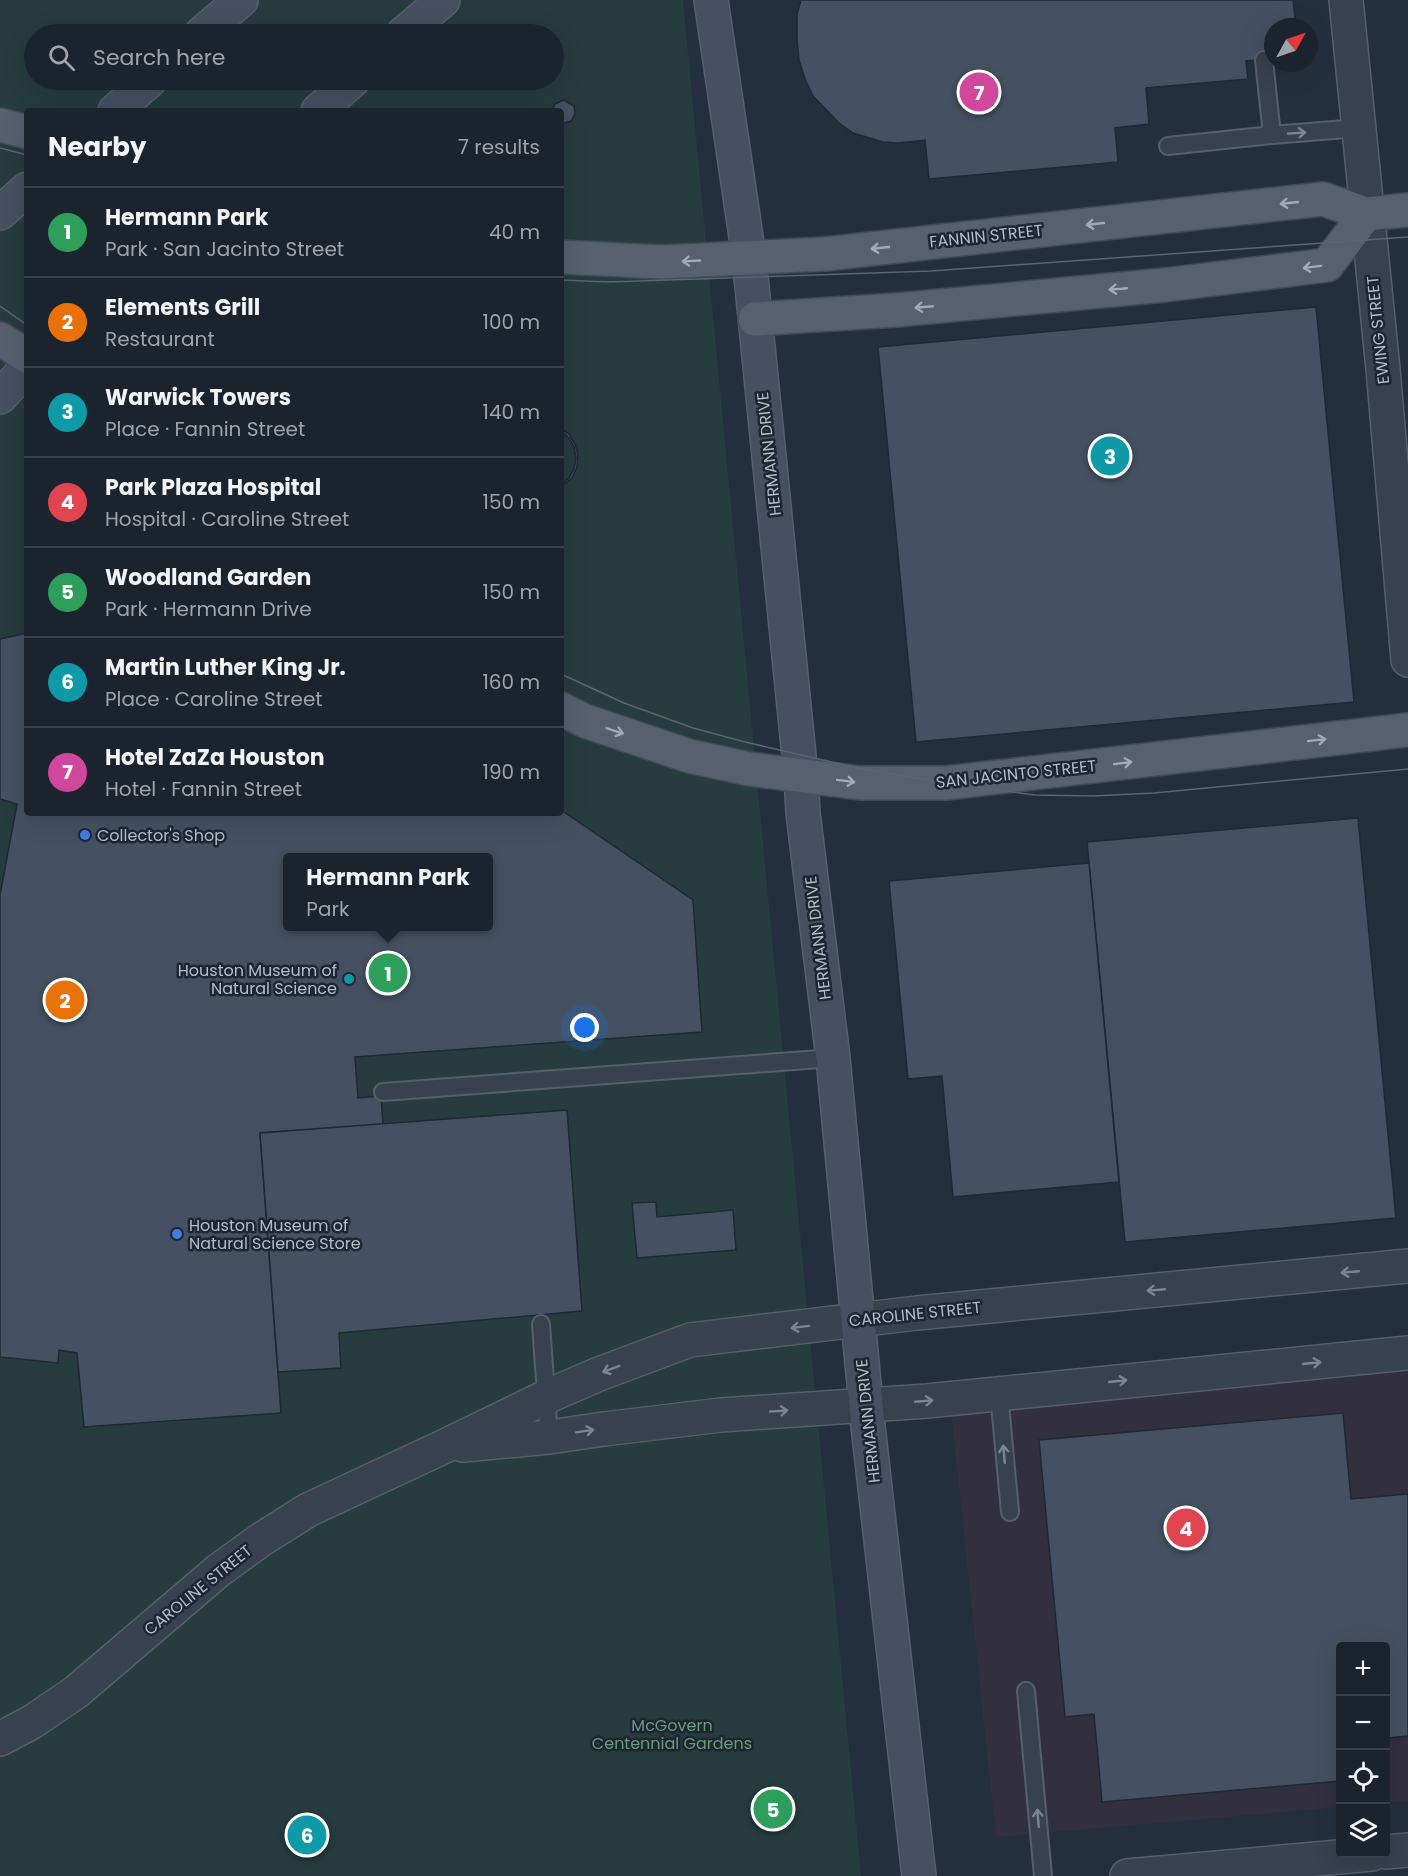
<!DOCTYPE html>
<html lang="en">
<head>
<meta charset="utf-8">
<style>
	body { margin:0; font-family:Poppins,sans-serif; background:#282f3a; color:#f1f3f6 }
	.controls { position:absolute; right:18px; bottom:18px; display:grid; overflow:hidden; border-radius:6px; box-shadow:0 6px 24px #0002 }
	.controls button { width:54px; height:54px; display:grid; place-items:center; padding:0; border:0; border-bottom:2px solid #39404a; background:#1b232e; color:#f1f3f6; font:30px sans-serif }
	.compass { position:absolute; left:1264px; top:18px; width:54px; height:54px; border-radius:50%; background:#1b232e; box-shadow:0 6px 24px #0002; rotate:50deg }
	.you { position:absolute; left:585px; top:1028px; width:21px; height:21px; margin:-15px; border:4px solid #fff; border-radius:50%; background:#1a73e8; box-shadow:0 0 0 9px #1a73e833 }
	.badge { display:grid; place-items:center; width:39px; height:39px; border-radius:50%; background:#8c9099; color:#fff; font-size:20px; font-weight:700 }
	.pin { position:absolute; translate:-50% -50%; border:3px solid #fff; box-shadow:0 2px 6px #0006 }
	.popup { position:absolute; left:283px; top:853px; width:210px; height:78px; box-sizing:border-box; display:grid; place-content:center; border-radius:6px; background:#1b232e; filter:drop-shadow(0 2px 4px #0005); font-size:20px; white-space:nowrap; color:#a0a4aa }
	.popup b { font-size:22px; color:#f1f3f6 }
	.popup::after { content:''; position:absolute; left:50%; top:100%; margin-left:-12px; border:12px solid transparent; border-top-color:#1b232e }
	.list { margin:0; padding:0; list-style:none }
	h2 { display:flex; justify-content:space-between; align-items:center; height:78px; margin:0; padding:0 24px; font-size:26px }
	h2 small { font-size:20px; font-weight:400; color:#a0a4aa }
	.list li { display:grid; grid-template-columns:39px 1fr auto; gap:18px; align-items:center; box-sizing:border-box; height:90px; padding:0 24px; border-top:2px solid #39404a }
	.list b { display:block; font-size:22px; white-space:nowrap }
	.list p { margin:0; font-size:20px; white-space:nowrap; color:#a0a4aa }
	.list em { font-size:20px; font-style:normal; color:#a0a4aa }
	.icon { flex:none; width:33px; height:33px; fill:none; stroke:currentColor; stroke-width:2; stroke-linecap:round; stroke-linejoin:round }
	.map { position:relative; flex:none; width:1408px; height:1876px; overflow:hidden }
	.search { position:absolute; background:#1b232e; box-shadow:0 6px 24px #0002; left:24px; top:24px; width:540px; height:66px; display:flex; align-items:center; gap:15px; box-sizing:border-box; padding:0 21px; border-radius:33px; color:#a0a4aa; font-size:22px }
	.panel { position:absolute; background:#1b232e; box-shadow:0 6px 24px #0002; left:24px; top:108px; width:540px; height:708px; border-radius:6px }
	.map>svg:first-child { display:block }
</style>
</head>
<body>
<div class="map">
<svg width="1408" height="1876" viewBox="0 0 1408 1876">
	<rect width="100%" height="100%" fill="#242f3e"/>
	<path fill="#32303f" d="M1408,1372V1801L1386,1803V1646H1340V1807L996,1837L951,1410Z"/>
	<path fill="#263c3f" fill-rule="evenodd" d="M0,0H683L861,1876H0ZM34,34H554V80H34ZM27,111H561V813H27ZM288,858H488V926H288Z"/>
	<g fill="#455162" stroke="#1f2835" stroke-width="1.5" fill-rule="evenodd">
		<path d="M801,0H1293L1296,27H1273V59L1246,61L1248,79L1146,88L1149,124L1115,128L1118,162L929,179L925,140L899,143L883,142L853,133L839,123L813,96L805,79L799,60L797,39V14Z"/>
		<path d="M564,100L574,106L575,114L571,121L564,123H561V111H552L555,104Z"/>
		<path d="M1316,307L1354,702L916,742L878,347Z"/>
		<path d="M561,429L569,434L575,444L578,455L577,467L572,478L561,487V485L569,478L574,469L576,458L574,447L569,438L561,431Z"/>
		<path d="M27,633V813H561V810L693,900L702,1032L355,1057L358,1098L381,1096L383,1125L260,1133L281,1413L84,1427L77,1353L59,1350L58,1363L0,1357V895L17,804L0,799V639ZM288,858H488V926H288Z"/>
		<path d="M1358,818L1396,1218L1125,1242L1087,842Z"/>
		<path d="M1089,863L1119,1182L953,1197L942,1076L908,1079L889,881Z"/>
		<path d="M567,1110L582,1311L339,1333L341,1368L278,1372L260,1133Z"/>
		<path d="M656,1202L657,1217L733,1210L736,1250L637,1258L632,1203Z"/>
		<path d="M1343,1413L1351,1499L1408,1494V1736L1386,1738V1646H1340V1781L1102,1802L1094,1714L1065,1717L1039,1440Z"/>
	</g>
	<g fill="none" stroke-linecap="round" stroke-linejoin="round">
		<defs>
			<g id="lane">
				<path d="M1264,60L1272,135L1358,128"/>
				<path d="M1168,146L1272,135"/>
				<path d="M383,1092L833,1058"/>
				<path d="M541,1324L549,1437"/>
				<path d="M999,1393L1010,1512"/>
				<path d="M1026,1691L1043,1876"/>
			</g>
			<g id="street">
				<path d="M1346,0L1383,369L1408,660"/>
				<path d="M463,1445L549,1437L604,1429L721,1415L927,1401L1408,1353"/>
				<path d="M0,1739L32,1722L76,1692L219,1570L262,1539L308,1510L443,1447L546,1397L599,1374L690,1340L917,1313L1408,1266"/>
				<path d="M1386,1852L1408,1850"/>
				<path d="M1127,1876L1372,1854"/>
			</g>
			<g id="secondary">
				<path d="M711,0L749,257L801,776L803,813L833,1058L868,1426L919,1876"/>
				<path d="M201,34L241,0"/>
				<path d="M403,34L443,0"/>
				<path d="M115,111L150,80"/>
				<path d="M318,111L353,80"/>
				<path d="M0,213L27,189"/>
				<path d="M0,397L27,368"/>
			</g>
			<g id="primary">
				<path d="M0,125L27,132"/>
				<path d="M561,257L661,262L825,254L1323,199L1366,214L1408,210"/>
				<path d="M755,319L897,310L1165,285L1327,265L1366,214"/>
				<path d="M0,339L27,356"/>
				<path d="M561,709L585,721L689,756L749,769L860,783H946L1408,730"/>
			</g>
		</defs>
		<use href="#lane" stroke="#565f6c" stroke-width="20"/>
		<use href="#street" stroke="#565f6c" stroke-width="36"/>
		<use href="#secondary" stroke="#565f6c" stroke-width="36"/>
		<use href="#primary" stroke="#414a57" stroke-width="36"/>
		<use href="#lane" stroke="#38414e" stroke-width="16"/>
		<use href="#street" stroke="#38414e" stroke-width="33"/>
		<use href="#secondary" stroke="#465061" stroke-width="33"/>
		<use href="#primary" stroke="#56606e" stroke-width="33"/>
		<g stroke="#5a6575" stroke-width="1.5">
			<path d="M0,148L27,155"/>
			<path d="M561,280L609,282L931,271L1408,237"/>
			<path d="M0,306L27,325"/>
			<path d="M561,674L624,703L693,728L745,742L858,768L946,783L1035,795L1092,796L1154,793L1408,769"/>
		</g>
	</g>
	<defs><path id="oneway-shaft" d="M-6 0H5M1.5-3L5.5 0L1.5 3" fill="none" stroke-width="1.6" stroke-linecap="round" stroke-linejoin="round" transform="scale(1.5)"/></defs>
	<g stroke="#7c8592">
		<use href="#oneway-shaft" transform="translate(1297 133) rotate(-4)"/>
		<use href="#oneway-shaft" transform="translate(1350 1272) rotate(175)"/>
		<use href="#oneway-shaft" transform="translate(1156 1290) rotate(175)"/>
		<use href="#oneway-shaft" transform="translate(800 1327) rotate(173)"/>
		<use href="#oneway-shaft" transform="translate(1312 1363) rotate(-6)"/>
		<use href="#oneway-shaft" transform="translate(611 1369) rotate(160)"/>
		<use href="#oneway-shaft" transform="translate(1118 1381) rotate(-6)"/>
		<use href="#oneway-shaft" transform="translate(924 1401) rotate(-5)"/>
		<use href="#oneway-shaft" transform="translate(779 1411) rotate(-4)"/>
		<use href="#oneway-shaft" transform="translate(585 1431) rotate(-9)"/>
		<use href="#oneway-shaft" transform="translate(1004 1454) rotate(-95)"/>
		<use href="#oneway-shaft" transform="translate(1038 1818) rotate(-95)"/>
	</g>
	<g stroke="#a1aab7">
		<use href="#oneway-shaft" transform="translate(1289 203) rotate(174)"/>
		<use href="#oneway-shaft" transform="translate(1095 224) rotate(174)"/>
		<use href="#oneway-shaft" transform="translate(880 248) rotate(174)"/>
		<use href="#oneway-shaft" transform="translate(691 261) rotate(177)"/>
		<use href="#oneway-shaft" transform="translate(1312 267) rotate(173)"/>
		<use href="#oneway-shaft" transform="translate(1118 289) rotate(175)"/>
		<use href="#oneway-shaft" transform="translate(924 307) rotate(175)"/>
		<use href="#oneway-shaft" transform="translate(615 731) rotate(18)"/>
		<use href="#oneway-shaft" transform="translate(1317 740) rotate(-7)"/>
		<use href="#oneway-shaft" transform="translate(1123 763) rotate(-7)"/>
		<use href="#oneway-shaft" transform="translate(846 781) rotate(7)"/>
	</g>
	<g fill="#3f7fe0" stroke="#1d2633" stroke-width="2">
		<circle cx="85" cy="835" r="6"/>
		<circle cx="177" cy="1234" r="6"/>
	</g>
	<circle fill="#0f9aa8" stroke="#1d2633" stroke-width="2" cx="349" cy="979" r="6"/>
	<g text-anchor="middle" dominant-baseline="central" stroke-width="5" stroke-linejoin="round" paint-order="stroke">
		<g font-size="16" fill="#b4bcc9" stroke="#1d2633">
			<text transform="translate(986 236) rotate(-6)">FANNIN STREET</text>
			<text transform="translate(1378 330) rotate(-96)">EWING STREET</text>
			<text transform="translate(769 454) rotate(-96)">HERMANN DRIVE</text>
			<text transform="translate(1016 774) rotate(-6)">SAN JACINTO STREET</text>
			<text transform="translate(818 938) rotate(-97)">HERMANN DRIVE</text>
			<text transform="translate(915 1314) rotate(-6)">CAROLINE STREET</text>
			<text transform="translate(868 1421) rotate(-96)">HERMANN DRIVE</text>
			<text transform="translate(198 1590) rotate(-39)">CAROLINE STREET</text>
		</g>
		<g font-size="16" fill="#b4bcc9" stroke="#1d2633" text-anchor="start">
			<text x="97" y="835">Collector's Shop</text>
			<text x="337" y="970" text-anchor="end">Houston Museum of<tspan x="337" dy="18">Natural Science</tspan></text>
			<text x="189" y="1225">Houston Museum of<tspan x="189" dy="18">Natural Science Store</tspan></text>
		</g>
		<g font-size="16" fill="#6b9a76" stroke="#1d2633">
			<text x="672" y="1725">McGovern<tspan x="672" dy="18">Centennial Gardens</tspan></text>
		</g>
	</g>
</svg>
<div class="controls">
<button>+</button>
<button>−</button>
<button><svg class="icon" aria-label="locate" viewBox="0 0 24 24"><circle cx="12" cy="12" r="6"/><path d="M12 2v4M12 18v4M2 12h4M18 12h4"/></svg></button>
<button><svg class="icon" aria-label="layers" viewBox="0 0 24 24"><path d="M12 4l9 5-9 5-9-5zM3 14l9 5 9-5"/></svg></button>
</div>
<svg class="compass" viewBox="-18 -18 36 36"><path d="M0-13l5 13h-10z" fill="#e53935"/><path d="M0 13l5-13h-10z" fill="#a0a4aa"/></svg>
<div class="you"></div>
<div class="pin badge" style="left:388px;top:973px;background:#2e9e5b">1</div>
<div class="popup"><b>Hermann Park</b>Park</div>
<div class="pin badge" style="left:65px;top:1000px;background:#e8710a">2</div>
<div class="pin badge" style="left:1110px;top:456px;background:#0f9aa8">3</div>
<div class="pin badge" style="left:1186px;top:1528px;background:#e0444e">4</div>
<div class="pin badge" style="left:773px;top:1809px;background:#2e9e5b">5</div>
<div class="pin badge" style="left:307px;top:1835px;background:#0f9aa8">6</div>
<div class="pin badge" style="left:979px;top:92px;background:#d1479c">7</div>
<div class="search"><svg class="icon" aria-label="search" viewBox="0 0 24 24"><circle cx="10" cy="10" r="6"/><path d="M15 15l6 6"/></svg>Search here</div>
<section class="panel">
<h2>Nearby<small>7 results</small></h2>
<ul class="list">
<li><span class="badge" style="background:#2e9e5b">1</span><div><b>Hermann Park</b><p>Park · San Jacinto Street</p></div><em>40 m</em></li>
<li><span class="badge" style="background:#e8710a">2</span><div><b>Elements Grill</b><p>Restaurant</p></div><em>100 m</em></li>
<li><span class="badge" style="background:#0f9aa8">3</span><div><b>Warwick Towers</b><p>Place · Fannin Street</p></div><em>140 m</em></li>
<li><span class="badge" style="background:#e0444e">4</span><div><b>Park Plaza Hospital</b><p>Hospital · Caroline Street</p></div><em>150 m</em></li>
<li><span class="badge" style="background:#2e9e5b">5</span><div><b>Woodland Garden</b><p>Park · Hermann Drive</p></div><em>150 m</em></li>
<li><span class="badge" style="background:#0f9aa8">6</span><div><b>Martin Luther King Jr.</b><p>Place · Caroline Street</p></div><em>160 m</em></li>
<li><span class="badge" style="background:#d1479c">7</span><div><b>Hotel ZaZa Houston</b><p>Hotel · Fannin Street</p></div><em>190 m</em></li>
</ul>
</section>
</div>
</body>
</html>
